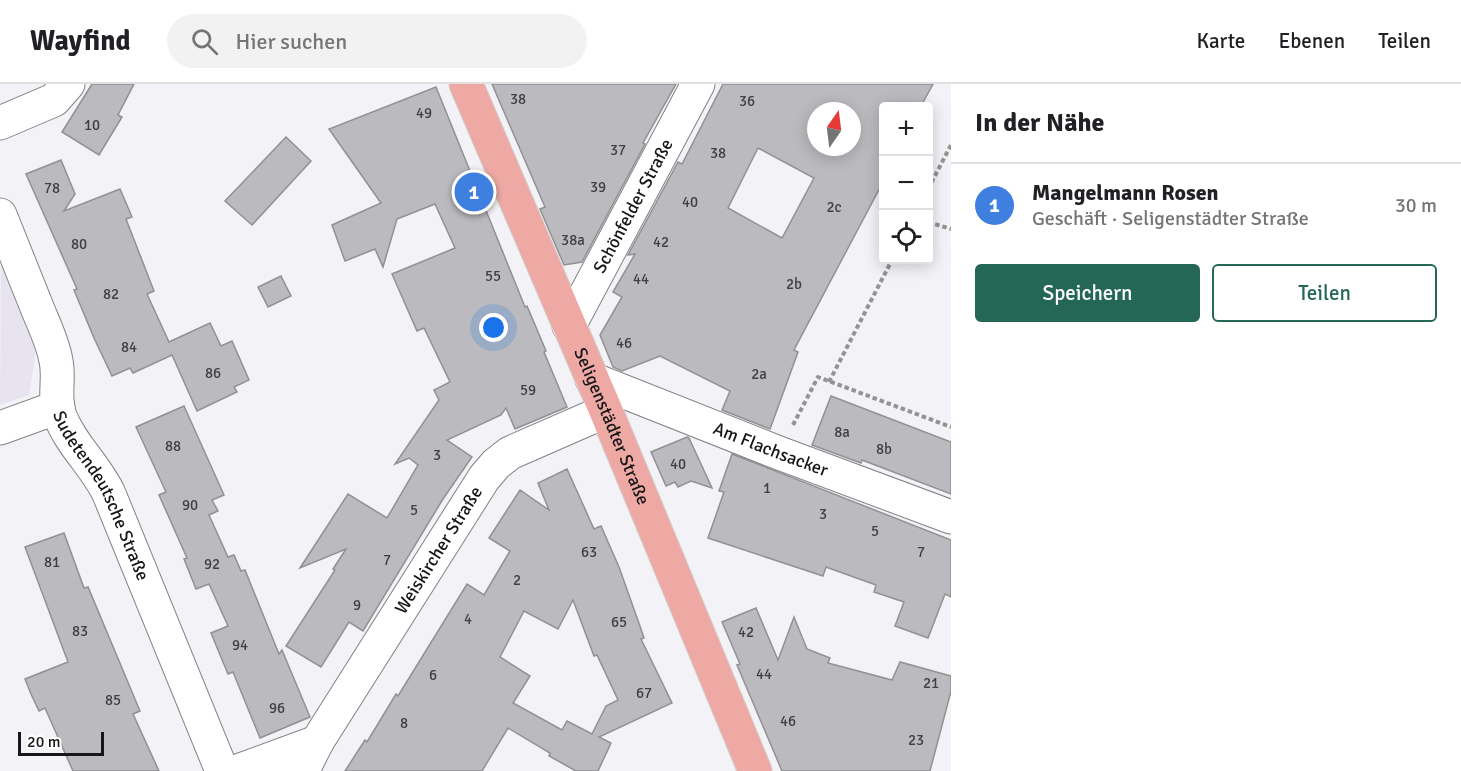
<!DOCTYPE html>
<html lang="de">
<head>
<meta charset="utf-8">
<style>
	body { margin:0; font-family:Signika,sans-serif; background:#f2f2f2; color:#202124 }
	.controls { position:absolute; right:18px; top:18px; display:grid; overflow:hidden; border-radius:6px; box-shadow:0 3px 15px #0003 }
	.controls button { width:54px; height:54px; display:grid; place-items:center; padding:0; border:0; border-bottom:2px solid #e0e0e0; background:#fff; color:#202124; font:30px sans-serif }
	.compass { position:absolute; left:807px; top:18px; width:54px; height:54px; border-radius:50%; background:#fff; box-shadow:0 3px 15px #0003; rotate:14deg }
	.scale { position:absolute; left:18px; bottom:15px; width:86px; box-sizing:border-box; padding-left:6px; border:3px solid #171618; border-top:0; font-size:16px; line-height:21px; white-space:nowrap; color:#171618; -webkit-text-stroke:4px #fff; paint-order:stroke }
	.you { position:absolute; left:494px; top:244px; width:21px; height:21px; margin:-15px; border:4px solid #fff; border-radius:50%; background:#1a73e8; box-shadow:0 0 0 9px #1a73e833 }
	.badge { display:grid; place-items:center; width:39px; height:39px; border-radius:50%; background:#256756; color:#fff; font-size:20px; font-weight:700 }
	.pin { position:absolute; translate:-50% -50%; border:3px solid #fff; box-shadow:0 2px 6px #0006 }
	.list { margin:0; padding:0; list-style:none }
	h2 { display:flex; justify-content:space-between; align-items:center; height:78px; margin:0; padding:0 24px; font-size:26px }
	h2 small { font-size:20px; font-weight:400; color:#757577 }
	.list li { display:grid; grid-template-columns:39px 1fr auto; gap:18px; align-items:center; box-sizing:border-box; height:84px; padding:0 24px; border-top:2px solid #e0e0e0 }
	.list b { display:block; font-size:22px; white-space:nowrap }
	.list p { margin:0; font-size:20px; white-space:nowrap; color:#757577 }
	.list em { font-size:20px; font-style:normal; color:#757577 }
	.actions { display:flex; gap:12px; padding:18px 24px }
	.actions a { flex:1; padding:14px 0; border:2px solid #256756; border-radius:6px; text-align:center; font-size:21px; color:#256756 }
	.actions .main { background:#256756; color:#fff }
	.icon { flex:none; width:33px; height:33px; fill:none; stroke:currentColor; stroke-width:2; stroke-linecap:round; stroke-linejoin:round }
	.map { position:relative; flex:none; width:951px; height:687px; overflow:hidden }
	header { display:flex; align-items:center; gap:36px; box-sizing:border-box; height:84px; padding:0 30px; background:#fff; border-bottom:2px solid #e0e0e0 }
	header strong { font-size:28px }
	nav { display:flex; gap:33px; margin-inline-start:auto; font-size:21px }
	.search { width:420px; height:54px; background:#f2f2f2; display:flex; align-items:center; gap:15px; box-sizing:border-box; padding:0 21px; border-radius:33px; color:#757577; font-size:22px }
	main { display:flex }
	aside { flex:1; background:#fff }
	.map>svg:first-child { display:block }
</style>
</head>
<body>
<header>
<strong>Wayfind</strong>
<div class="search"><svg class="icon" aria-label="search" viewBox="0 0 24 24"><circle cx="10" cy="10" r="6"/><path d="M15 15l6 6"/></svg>Hier suchen</div>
<nav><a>Karte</a><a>Ebenen</a><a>Teilen</a></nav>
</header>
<main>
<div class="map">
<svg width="951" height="687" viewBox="0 0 951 687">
	<rect width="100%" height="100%" fill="#f3f2f6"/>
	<path fill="#e8e4ef" d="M1,168L36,267L29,311L0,321Z"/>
	<g fill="#bbbabe" stroke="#919093" stroke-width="1.5" fill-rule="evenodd">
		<path d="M92,0H134L118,31L122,33L99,71L62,48Z"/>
		<path d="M492,0H676L643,59L645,60L582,178L564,181L540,125L545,123Z"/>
		<path d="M723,0H933L921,22H884V96L794,266L798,268L770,345L722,326L730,307L660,272L622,287L613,283L600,251L622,213L613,208L635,170L628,171L678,78L682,80ZM816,27H852V63H816ZM758,64L814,94L782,154L728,124Z"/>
		<path d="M436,3L525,223L527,222L546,267L544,268L567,323L515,345L506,324L501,331L447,356L472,373L443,415L363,547L349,538L321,583L286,562L335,486L333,485L346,465L300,484L348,410L387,434L418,381L409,374L395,380L439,316L434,306L450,298L424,244L417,247L392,190L455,164L435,120L397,135L383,183L375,165L345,177L332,141L381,119L329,45Z"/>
		<path d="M286,53L311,77L252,141L225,117Z"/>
		<path d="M61,76L75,110L64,127L120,105L132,133L126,135L154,207L147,210L169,258L210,239L221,262L232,257L249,296L234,303L237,308L197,327L172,271L133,289L130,284L112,292L94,254L74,206L77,205L26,90Z"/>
		<path d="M281,192L291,212L268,223L258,203Z"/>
		<path d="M831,312L951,358V410L862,376L861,379L812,361Z"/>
		<path d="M184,322L224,411L212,416L218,427L209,431L228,473L234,471L241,487L245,486L279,570L282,566L310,633L260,654L233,588L228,590L211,549L228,542L209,500L196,505L184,475L187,474L159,411L166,408L136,343Z"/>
		<path d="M687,353L689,354L712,404L691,397L678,403L675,398L666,402L651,368Z"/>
		<path d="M732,370L951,456V513L945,510L928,554L895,542L904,518L874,508L876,501L826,483L823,492L708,454L724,408L719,407Z"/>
		<path d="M567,385L594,445L601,442L619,483L641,545L644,554L641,555L672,619L599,653L611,659L598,687H576L549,672L550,669L508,644L482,687H345L365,656L367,658L396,610L398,612L467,500L484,511L510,467L489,454L520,406L549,426L538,399ZM573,516L594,572L597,571L618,616L606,622L592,650L567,637L562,646L513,619L530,592L500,573L524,527L558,545Z"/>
		<path d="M64,449L84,504L88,503L140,627L133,630L159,687H73L45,624L39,627L31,610L25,595L68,578L25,463Z"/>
		<path d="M756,524L778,576L794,533L807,565L830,574L828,579L892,596L900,578L951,592V607L930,687H782L737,581L740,580L722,538Z"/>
	</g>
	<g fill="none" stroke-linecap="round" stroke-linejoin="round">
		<defs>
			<g id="minor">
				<path d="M0,39L54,16L68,0"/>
				<path id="s1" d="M0,131C12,161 24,191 36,221C43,239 53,258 56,277C60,295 53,314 60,332C71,361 96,382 109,410L222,687"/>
				<path id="s2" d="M569,242L698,0"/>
				<path id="s3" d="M592,295L779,369L951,433"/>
				<path d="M0,344L58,323"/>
				<path d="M238,687L317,658"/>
				<path id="s4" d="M300,687L306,680L317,658L484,394L496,380L510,369L606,327"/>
			</g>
			<g id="major">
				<path id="s5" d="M466,0L606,327L755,687"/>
			</g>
		</defs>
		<use href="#minor" stroke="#828185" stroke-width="35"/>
		<use href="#major" stroke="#d1d0d1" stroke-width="35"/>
		<g stroke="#939295" stroke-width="4" stroke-dasharray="4.5 3" stroke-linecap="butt">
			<path d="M928,105L951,61"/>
			<path d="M928,138L951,145"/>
			<path d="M829,298L892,176"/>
			<path d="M793,341L818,293L951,343"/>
		</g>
		<use href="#minor" stroke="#fff" stroke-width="33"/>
		<use href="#major" stroke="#eea9a4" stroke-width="33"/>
	</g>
	<g text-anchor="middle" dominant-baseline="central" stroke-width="4.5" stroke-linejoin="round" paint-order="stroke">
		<g font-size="15" fill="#403f42">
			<text x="518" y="15">38</text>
			<text x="747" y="17">36</text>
			<text x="424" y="29">49</text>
			<text x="92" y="41">10</text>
			<text x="618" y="66">37</text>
			<text x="718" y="69">38</text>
			<text x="598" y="103">39</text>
			<text x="52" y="104">78</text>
			<text x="690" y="118">40</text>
			<text x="834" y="123">2c</text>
			<text x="573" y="156">38a</text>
			<text x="661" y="158">42</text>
			<text x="79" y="160">80</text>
			<text x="493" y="192">55</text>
			<text x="641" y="195">44</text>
			<text x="794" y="200">2b</text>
			<text x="111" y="210">82</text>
			<text x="624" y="259">46</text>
			<text x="129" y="263">84</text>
			<text x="213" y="289">86</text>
			<text x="759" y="290">2a</text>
			<text x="528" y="306">59</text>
			<text x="842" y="348">8a</text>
			<text x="173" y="362">88</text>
			<text x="884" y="365">8b</text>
			<text x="437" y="371">3</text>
			<text x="678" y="380">40</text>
			<text x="767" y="404">1</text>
			<text x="190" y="421">90</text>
			<text x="414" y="426">5</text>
			<text x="823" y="430">3</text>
			<text x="875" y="447">5</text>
			<text x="589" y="468">63</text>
			<text x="921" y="468">7</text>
			<text x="387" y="476">7</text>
			<text x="52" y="478">81</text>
			<text x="212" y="480">92</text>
			<text x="517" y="496">2</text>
			<text x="357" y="521">9</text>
			<text x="468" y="535">4</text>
			<text x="619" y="538">65</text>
			<text x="80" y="547">83</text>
			<text x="746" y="548">42</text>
			<text x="240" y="561">94</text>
			<text x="764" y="590">44</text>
			<text x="433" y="591">6</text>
			<text x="931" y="599">21</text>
			<text x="644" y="609">67</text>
			<text x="113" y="616">85</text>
			<text x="277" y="624">96</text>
			<text x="788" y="637">46</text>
			<text x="404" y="639">8</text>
			<text x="916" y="656">23</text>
		</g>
		<g font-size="18" fill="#171618" stroke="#fff">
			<text stroke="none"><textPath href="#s2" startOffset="136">Schönfelder Straße</textPath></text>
			<text stroke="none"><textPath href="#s5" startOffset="372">Seligenstädter Straße</textPath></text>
			<text stroke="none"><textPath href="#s3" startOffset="192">Am Flachsacker</textPath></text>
			<text stroke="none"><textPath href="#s1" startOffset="302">Sudetendeutsche Straße</textPath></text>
			<text stroke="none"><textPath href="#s4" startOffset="261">Weiskircher Straße</textPath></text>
		</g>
	</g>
</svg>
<div class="controls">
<button>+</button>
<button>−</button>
<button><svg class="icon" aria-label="locate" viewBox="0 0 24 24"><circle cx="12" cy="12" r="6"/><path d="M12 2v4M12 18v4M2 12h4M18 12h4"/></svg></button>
</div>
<svg class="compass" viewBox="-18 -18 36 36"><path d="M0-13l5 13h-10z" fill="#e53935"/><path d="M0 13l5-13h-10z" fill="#757577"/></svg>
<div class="scale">20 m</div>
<div class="you"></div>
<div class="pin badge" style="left:474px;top:108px;background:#3f7fe0">1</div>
</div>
<aside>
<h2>In der Nähe<small></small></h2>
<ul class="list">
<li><span class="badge" style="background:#3f7fe0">1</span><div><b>Mangelmann Rosen</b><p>Geschäft · Seligenstädter Straße</p></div><em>30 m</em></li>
</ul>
<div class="actions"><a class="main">Speichern</a><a>Teilen</a></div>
</aside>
</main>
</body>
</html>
